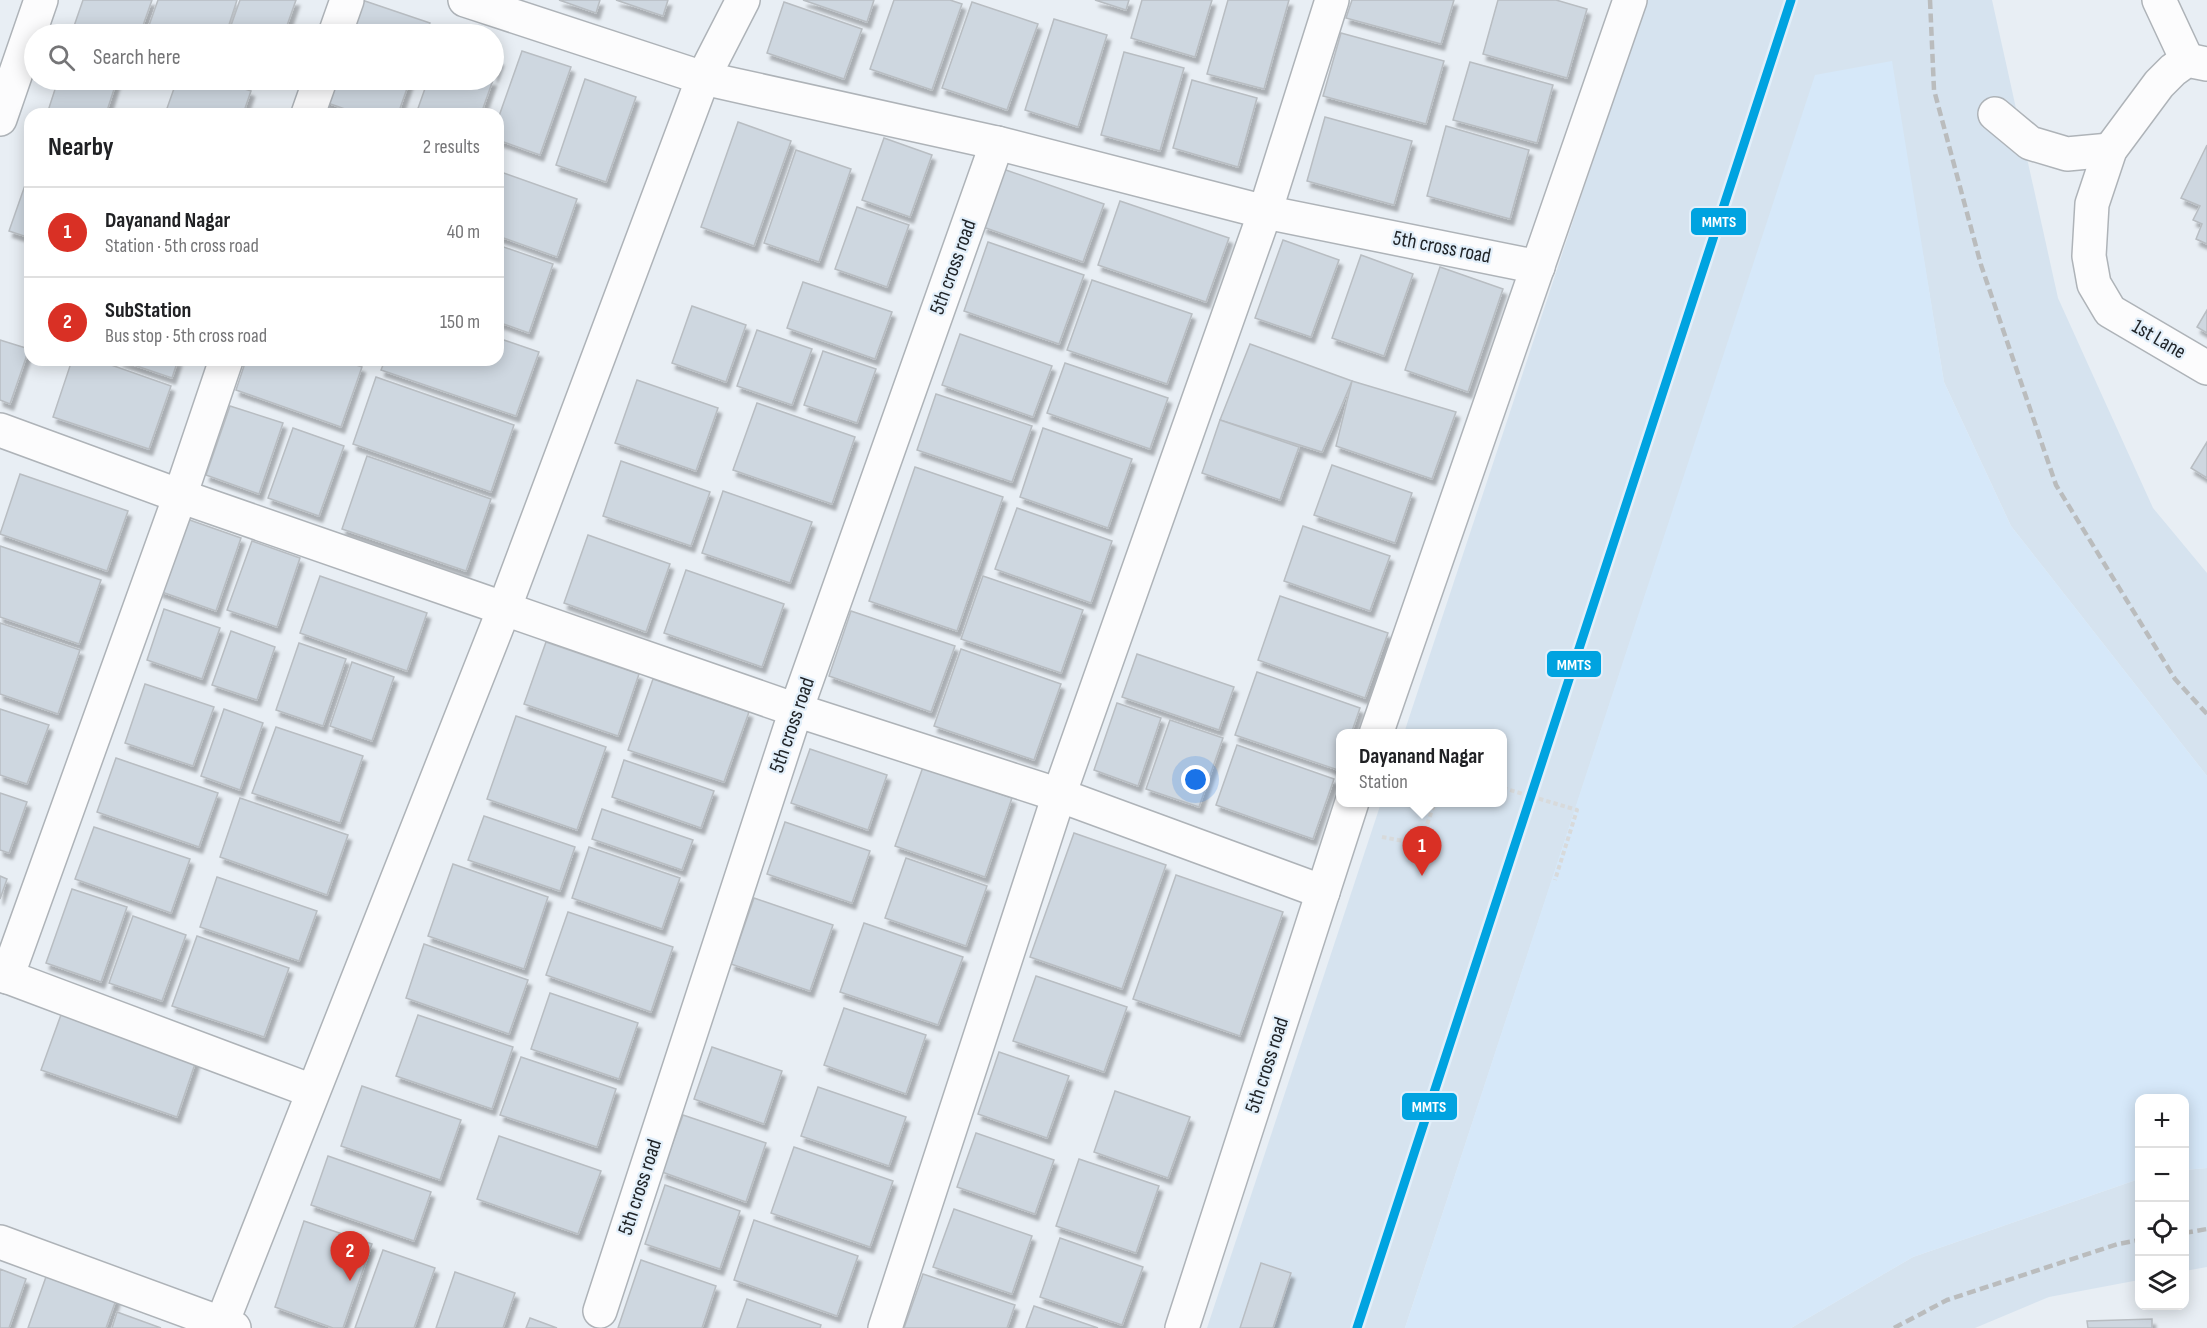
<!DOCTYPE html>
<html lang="en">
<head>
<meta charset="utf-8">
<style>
	body { margin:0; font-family:"Sofia Sans Condensed",sans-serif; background:#f2f2f2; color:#202124 }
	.controls { position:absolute; right:18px; bottom:18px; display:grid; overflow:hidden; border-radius:12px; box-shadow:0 3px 15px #0003 }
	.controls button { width:54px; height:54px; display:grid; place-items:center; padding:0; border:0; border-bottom:2px solid #e0e0e0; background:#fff; color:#202124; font:30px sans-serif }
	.you { position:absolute; left:1196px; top:780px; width:21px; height:21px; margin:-15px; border:4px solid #fff; border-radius:50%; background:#1a73e8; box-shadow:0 0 0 9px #1a73e833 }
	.badge { display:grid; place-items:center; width:39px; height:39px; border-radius:50%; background:#d93025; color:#fff; font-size:20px; font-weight:700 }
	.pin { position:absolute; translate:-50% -50px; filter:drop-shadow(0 2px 3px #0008) }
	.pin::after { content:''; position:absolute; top:32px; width:21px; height:18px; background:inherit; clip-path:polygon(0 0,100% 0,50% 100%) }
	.popup { position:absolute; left:1336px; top:729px; width:171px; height:78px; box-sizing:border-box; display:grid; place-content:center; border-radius:12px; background:#fff; filter:drop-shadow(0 2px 4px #0005); font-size:20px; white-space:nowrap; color:#757577 }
	.popup b { font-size:22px; color:#202124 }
	.popup::after { content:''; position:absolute; left:50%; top:100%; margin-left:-12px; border:12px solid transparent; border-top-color:#fff }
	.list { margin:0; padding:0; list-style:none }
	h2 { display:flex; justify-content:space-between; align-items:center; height:78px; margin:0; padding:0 24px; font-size:26px }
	h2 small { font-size:20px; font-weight:400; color:#757577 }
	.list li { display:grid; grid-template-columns:39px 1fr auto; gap:18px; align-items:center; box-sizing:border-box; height:90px; padding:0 24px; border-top:2px solid #e0e0e0 }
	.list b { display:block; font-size:22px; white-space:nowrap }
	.list p { margin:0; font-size:20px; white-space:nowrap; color:#757577 }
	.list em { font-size:20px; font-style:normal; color:#757577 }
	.icon { flex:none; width:33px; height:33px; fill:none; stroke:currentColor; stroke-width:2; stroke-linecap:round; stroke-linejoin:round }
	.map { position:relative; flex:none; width:2207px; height:1328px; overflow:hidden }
	.search { position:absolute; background:#fff; box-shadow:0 3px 15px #0003; left:24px; top:24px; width:480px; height:66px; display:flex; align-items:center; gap:15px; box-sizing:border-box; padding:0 21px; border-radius:33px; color:#757577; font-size:22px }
	.panel { position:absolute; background:#fff; box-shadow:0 3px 15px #0003; left:24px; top:108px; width:480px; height:258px; border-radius:18px }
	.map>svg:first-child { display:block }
</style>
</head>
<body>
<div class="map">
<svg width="2207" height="1328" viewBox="0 0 2207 1328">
	<defs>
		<filter id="shadow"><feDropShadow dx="3.5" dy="6" stdDeviation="1.5" flood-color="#0004"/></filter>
	</defs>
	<rect width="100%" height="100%" fill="#e8eef4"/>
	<g fill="#d6e3ef">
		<path d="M1646,0H1992L2058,298L2153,508L2207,573V776L2011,526L1944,382L1923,255L1816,75L1405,1328H1207L1381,803L1503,802V734L1404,733Z"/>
		<path d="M2207,1168V1267L2185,1271V1170Z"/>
		<path d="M2139,1179V1280L2049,1297L1975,1328H1791L1913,1257Z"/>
	</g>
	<path fill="#d6e8f9" d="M1892,61L1944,382L2011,526L2207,776V1168L2185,1170L2184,1098H2140L2139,1179L1913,1257L1791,1328H1405L1815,75Z"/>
	<g fill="#ced7e0" stroke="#b8bdc2" stroke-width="1.5" filter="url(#shadow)">
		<path d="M83,0H152L140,34H88L73,29Z"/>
		<path d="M158,0H237L226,34H146Z"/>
		<path d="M240,0H296L284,34H228Z"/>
		<path d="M362,0L430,23L426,34H346Z"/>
		<path d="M559,0H600L596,13Z"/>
		<path d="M616,0H668L663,16Z"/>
		<path d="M803,0H874L867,22Z"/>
		<path d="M894,0H950L962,4L932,90L870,69Z"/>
		<path d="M1095,0H1129L1126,10Z"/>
		<path d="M1142,0H1212L1195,57L1131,38Z"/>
		<path d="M1228,0H1289L1264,89L1207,74Z"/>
		<path d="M1352,0H1454L1441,44L1346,18Z"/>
		<path d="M1498,0H1556L1587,9L1567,78L1483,54Z"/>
		<path d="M784,2L862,29L844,79L767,53Z"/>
		<path d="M972,2L1038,24L1007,110L942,88Z"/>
		<path d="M1054,19L1107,35L1078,127L1025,110Z"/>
		<path d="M1341,33L1444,61L1426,124L1323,96Z"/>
		<path d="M522,51L571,67L540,155L498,140V119Z"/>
		<path d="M1124,52L1184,68L1160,151L1101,135Z"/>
		<path d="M494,58L500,60L494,77Z"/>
		<path d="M1470,62L1553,85L1537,143L1453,120Z"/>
		<path d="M585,79L636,97L606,182L556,165Z"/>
		<path d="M58,80H117L106,114H58L48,111Z"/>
		<path d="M177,80H217L251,91L243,114H165Z"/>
		<path d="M330,80H410L398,114H359L322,101Z"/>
		<path d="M428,80H493L481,114H416Z"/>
		<path d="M1192,80L1257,98L1238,167L1173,148Z"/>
		<path d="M1325,117L1412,141L1394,205L1307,181Z"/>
		<path d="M738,122L791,141L754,246L701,227Z"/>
		<path d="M1446,126L1529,150L1510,219L1427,196Z"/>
		<path d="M884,138L932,155L910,217L862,200Z"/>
		<path d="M2207,145V244L2196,239L2202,224L2193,220L2200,206L2181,198Z"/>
		<path d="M796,150L851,169L819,262L764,243Z"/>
		<path d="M1003,169L1104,204L1083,262L983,227Z"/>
		<path d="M30,171V238L9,231Z"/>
		<path d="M498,171L577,199L557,257L498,236Z"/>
		<path d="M1120,201L1229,238L1206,302L1098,265Z"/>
		<path d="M857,207L909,225L887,287L835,269Z"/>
		<path d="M1283,240L1339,260L1311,337L1255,318Z"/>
		<path d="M988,242L1084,275L1059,344L964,311Z"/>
		<path d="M498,245L553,264L529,333L498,322Z"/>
		<path d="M1361,255L1413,274L1384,356L1332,338Z"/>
		<path d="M1440,267L1503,289L1468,392L1405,370Z"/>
		<path d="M1092,280L1192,314L1167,384L1067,350Z"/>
		<path d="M803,282L892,312L875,359L787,328Z"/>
		<path d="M692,306L746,325L726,382L672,363Z"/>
		<path d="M2207,310V333L2197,327Z"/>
		<path d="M757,330L812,349L792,405L737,386Z"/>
		<path d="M960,334L1052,366L1033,417L942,385Z"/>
		<path d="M498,338L539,352L516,416L381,370L385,360H498Z"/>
		<path d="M0,340L29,349L10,404L0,400Z"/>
		<path d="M1250,344L1352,381L1322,452L1220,420Z"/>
		<path d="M823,351L876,369L857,423L804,405Z"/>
		<path d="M72,360H97L171,386L149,449L53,417Z"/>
		<path d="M119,360H178L172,378Z"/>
		<path d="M246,360H342L362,367L341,427L236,390Z"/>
		<path d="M1065,363L1168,398L1150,449L1047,413Z"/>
		<path d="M376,377L514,425L491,492L353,444Z"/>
		<path d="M637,380L718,408L696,471L615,443Z"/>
		<path d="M1352,381L1456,412L1432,479L1336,446Z"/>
		<path d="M936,394L1032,426L1012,482L917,450Z"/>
		<path d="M757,403L855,437L832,504L733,470Z"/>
		<path d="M230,406L283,423L259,494L206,475Z"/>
		<path d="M1220,420L1299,447L1280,500L1202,473Z"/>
		<path d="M293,428L344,446L319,516L268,498Z"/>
		<path d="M1043,428L1132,459L1108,528L1020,497Z"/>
		<path d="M2207,442V478L2191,468Z"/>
		<path d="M367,456L491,499L466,571L342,529Z"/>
		<path d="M621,461L710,492L691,546L603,516Z"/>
		<path d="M1332,465L1412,493L1395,543L1314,515Z"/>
		<path d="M915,467L1003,497L957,631L869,601Z"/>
		<path d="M20,474L128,511L107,571L0,534Z"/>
		<path d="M723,491L812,522L790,583L702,553Z"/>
		<path d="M1017,508L1112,541L1091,603L995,569Z"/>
		<path d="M184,518L241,538L216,611L159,591Z"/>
		<path d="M1303,526L1390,556L1370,611L1284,581Z"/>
		<path d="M588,535L670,564L646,632L564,603Z"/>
		<path d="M252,541L300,558L277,627L227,610Z"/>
		<path d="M0,546L101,580L79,644L0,617Z"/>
		<path d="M686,570L784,604L762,667L664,633Z"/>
		<path d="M320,576L427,613L407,671L300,633Z"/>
		<path d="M983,576L1083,610L1061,673L961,639Z"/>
		<path d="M1280,596L1388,633L1365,698L1258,660Z"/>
		<path d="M164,609L220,628L202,679L147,660Z"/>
		<path d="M851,611L955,646L931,712L829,676Z"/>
		<path d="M0,623L80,650L58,714L0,694Z"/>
		<path d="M231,631L275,647L257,700L212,685Z"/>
		<path d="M546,642L639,674L618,736L524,704Z"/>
		<path d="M299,643L346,659L323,726L276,710Z"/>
		<path d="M961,649L1061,684L1034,760L934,726Z"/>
		<path d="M1137,654L1234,687L1219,730L1122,697Z"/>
		<path d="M352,662L394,677L372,741L330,726Z"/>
		<path d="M1257,672L1360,708L1351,734H1341V762L1338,770L1235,735Z"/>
		<path d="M653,679L749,712L724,782L628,750Z"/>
		<path d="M145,684L214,707L193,766L125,743Z"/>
		<path d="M1117,703L1161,718L1138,786L1094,770Z"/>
		<path d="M0,709L49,725L27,784L0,775Z"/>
		<path d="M224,709L263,723L240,790L201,776Z"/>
		<path d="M516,716L606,747L577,830L487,799Z"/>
		<path d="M1170,720L1223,738L1199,807L1146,789Z"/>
		<path d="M276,727L363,756L340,823L252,793Z"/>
		<path d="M1237,745L1334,779L1313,839L1216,805Z"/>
		<path d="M810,749L887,775L868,830L791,803Z"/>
		<path d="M116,758L218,793L199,847L97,812Z"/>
		<path d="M624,760L714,791L701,828L612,797Z"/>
		<path d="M923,767L1012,798L985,877L895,846Z"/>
		<path d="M0,793L27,802L9,853L0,850Z"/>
		<path d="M240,798L348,835L327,895L220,857Z"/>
		<path d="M602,809L693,840L682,870L592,839Z"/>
		<path d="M484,816L575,847L560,891L468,860Z"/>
		<path d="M785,822L870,851L852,903L767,874Z"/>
		<path d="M94,827L190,859L171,913L75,879Z"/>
		<path d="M1074,833L1166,865L1122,989L1030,957Z"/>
		<path d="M589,847L680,878L662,929L572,898Z"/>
		<path d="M906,858L987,886L966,946L885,918Z"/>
		<path d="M453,864L548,897L524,969L428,936Z"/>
		<path d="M1176,875L1283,912L1240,1036L1133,999Z"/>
		<path d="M0,876L7,879L0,899Z"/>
		<path d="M217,877L317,911L299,961L200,927Z"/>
		<path d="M72,889L127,907L101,982L46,963Z"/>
		<path d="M754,898L833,925L810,991L731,964Z"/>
		<path d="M568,912L673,947L651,1012L546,975Z"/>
		<path d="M133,916L186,935L162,1001L109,983Z"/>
		<path d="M864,923L963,957L938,1025L840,992Z"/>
		<path d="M197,936L289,968L264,1037L172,1006Z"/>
		<path d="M424,944L528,980L509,1034L406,998Z"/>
		<path d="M1036,976L1127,1007L1104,1072L1013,1041Z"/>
		<path d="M550,993L638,1023L619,1079L531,1049Z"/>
		<path d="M844,1008L926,1035L906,1094L824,1065Z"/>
		<path d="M62,1012L197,1058L177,1117L41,1070Z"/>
		<path d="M418,1015L513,1047L492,1109L396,1076Z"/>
		<path d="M712,1047L782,1071L764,1124L694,1099Z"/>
		<path d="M999,1052L1069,1076L1047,1138L978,1114Z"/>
		<path d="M521,1057L616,1089L597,1147L500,1115Z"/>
		<path d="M362,1086L461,1120L440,1180L341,1146Z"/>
		<path d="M818,1087L906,1117L889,1166L801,1136Z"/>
		<path d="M1115,1091L1190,1117L1168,1178L1094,1152Z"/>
		<path d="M683,1115L766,1143L746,1202L662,1172Z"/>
		<path d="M976,1133L1054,1160L1035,1214L957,1187Z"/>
		<path d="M499,1136L601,1171L578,1234L477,1199Z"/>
		<path d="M794,1147L893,1181L870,1247L771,1213Z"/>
		<path d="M328,1156L431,1192L414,1241L311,1205Z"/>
		<path d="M1079,1159L1159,1186L1136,1253L1056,1226Z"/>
		<path d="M665,1185L740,1211L720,1269L645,1244Z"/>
		<path d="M954,1209L1032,1236L1012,1294L933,1267Z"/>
		<path d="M754,1220L858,1256L837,1316L734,1280Z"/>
		<path d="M304,1221L372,1244L343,1328H333L275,1307Z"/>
		<path d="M1060,1238L1143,1267L1122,1325L1040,1297Z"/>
		<path d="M383,1250L435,1268L414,1328H355Z"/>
		<path d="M641,1260L716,1286L702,1328H618Z"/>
		<path d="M1261,1263L1291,1273L1273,1328H1240Z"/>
		<path d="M0,1269L26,1279L9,1328H0Z"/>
		<path d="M455,1272L515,1293L503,1328H436Z"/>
		<path d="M47,1274L117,1297L106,1328H28Z"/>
		<path d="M923,1274L1015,1305L1007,1328H904Z"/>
		<path d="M747,1299L821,1325L820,1328H737Z"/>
		<path d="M1034,1306L1098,1328H1026Z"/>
		<path d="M117,1312L161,1328H112Z"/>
		<path d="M530,1318L557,1328H526Z"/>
		<path d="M2152,1319V1328H2088L2087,1321Z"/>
	</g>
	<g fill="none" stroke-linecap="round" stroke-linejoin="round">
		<defs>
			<g id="street">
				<path d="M465,0L703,78L997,143L1265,212L1538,267"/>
				<path d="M2159,0L2187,60"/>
				<path d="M335,34L347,0"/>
				<path d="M2207,64L2187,60L2173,70L2159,84L2110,150L2092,204L2089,256L2094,284L2110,311L2207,368"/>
				<path d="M308,114L320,80"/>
				<path d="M1995,114L2030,143L2067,154L2110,150"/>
				<path d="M0,119L41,0"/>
				<path d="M0,430L180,496L796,710L1059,795L1323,892"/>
				<path d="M1376,734L1630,0"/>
				<path d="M0,974L312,1091"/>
				<path d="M7,977L180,496L226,360"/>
				<path d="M0,1242L234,1328"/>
				<path d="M600,1311L796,710L997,143"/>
				<path d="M220,1328L504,609L703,78L743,0"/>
				<path d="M885,1328L1059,795L1265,212L1332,0"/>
				<path d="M1182,1328L1352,802"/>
			</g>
		</defs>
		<use href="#street" stroke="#aeb3b8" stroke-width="36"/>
		<g stroke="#d8dadb" stroke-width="4" stroke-dasharray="4.5 3" stroke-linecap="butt">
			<path d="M1503,788L1577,810L1555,880"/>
			<path d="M1382,837L1420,844L1435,802"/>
		</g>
		<use href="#street" stroke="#fcfcfd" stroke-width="33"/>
		<g stroke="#babcbd" stroke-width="4.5" stroke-dasharray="9 4.5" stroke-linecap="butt">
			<path d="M1930,0L1934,90L1981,265L2056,485L2175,679L2207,714"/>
			<path d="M2184,1233L2207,1229"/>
			<path d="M1894,1328L1947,1300L2118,1244L2140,1240"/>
		</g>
		<defs>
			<path id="rail-1" d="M1357,1328L1791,0"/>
		</defs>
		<use href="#rail-1" stroke="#e2effa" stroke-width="14"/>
		<use href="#rail-1" stroke="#00a3e0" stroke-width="9"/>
	</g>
	<g text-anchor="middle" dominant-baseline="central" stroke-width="4.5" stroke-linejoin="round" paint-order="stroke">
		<g font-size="21" fill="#202428" stroke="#e2effa">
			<text transform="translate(1442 247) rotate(11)">5th cross road</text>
			<text transform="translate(953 267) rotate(-70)">5th cross road</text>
			<text transform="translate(2159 339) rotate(30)">1st Lane</text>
			<text transform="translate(792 725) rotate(-71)">5th cross road</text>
			<text transform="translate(1267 1065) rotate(-72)">5th cross road</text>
			<text transform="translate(640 1187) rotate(-72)">5th cross road</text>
		</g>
	</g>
	<g stroke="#e2effa" stroke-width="2">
		<rect x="1690" y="207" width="57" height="29" rx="6" fill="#00a3e0"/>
		<rect x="1546" y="650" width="56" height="28" rx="6" fill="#00a3e0"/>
		<rect x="1401" y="1092" width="57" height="29" rx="6" fill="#00a3e0"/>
	</g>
	<g font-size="16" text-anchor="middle" font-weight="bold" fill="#fff">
		<text x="1719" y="227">MMTS</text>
		<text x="1574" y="670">MMTS</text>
		<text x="1429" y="1112">MMTS</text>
	</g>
</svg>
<div class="controls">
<button>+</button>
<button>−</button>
<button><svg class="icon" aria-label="locate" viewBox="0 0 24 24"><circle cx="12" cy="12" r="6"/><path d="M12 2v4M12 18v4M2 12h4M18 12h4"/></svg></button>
<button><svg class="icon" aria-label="layers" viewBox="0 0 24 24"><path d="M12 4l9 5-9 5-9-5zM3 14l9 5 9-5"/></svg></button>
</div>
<div class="you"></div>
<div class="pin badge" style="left:1422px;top:876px">1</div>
<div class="popup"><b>Dayanand Nagar</b>Station</div>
<div class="pin badge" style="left:350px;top:1281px">2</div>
<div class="search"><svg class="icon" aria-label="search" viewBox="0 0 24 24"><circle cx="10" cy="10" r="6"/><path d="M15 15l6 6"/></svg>Search here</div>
<section class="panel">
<h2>Nearby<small>2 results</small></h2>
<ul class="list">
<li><span class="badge">1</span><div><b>Dayanand Nagar</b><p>Station · 5th cross road</p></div><em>40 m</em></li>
<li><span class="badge">2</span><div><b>SubStation</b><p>Bus stop · 5th cross road</p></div><em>150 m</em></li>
</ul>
</section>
</div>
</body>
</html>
